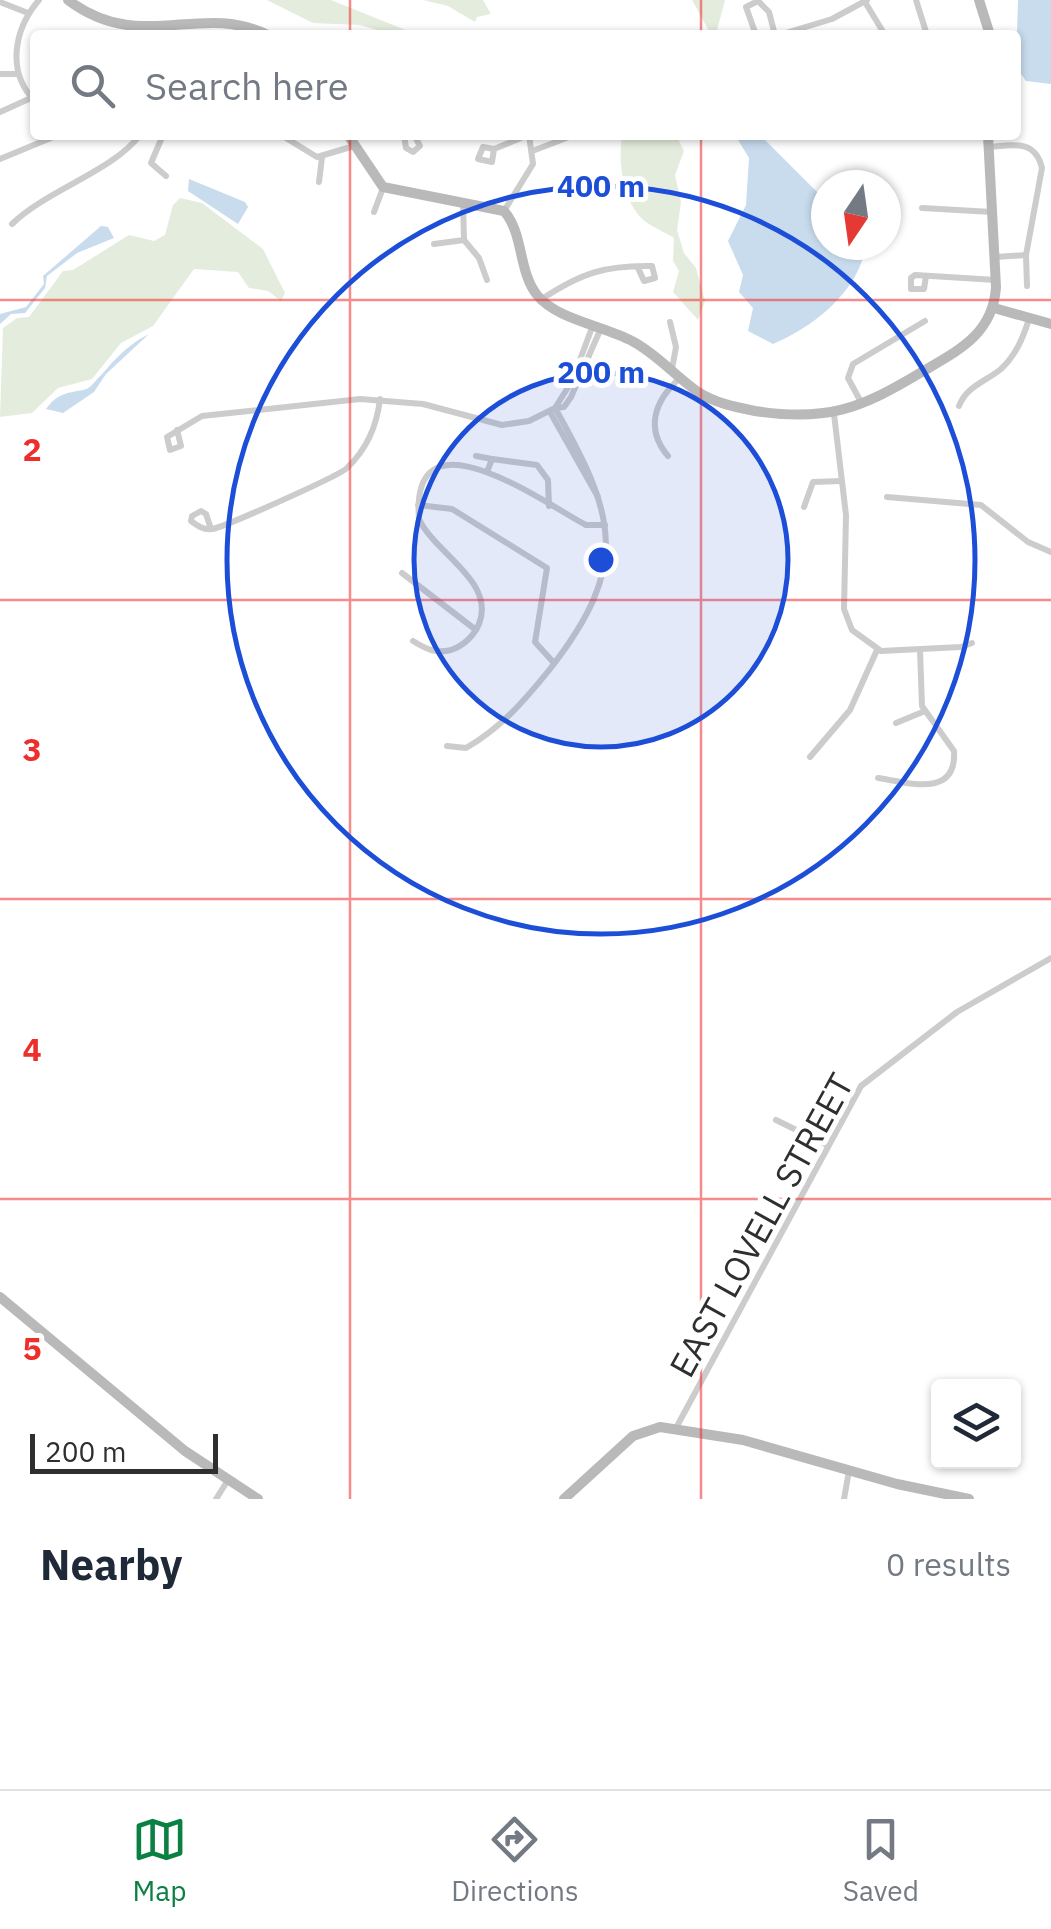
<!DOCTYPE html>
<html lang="en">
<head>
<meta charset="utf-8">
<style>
	body { margin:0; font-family:"IBM Plex Sans",sans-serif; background:#f2f2f3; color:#1f2937 }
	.controls { position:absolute; right:30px; bottom:30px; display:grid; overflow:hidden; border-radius:10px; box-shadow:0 2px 8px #0004 }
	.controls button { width:90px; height:90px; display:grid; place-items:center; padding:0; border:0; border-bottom:2px solid #e0e1e3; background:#fff; color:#1f2937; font:50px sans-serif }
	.compass { position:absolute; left:811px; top:170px; width:90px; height:90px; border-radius:50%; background:#fff; box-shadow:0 2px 8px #0004; rotate:193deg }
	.scale { position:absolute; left:30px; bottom:25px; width:188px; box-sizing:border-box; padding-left:10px; border:5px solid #2f2f2f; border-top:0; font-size:28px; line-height:35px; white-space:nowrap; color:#2f2f2f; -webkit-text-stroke:8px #fff; paint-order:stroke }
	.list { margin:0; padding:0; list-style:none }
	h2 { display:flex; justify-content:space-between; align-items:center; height:130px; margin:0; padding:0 40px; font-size:42px }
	h2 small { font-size:32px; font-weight:400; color:#747a83 }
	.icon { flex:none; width:55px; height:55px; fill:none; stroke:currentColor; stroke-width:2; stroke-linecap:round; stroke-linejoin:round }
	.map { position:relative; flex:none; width:1051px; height:1499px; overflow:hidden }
	.search { position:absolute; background:#fff; box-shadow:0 2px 8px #0004; left:30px; right:30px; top:30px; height:110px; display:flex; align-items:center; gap:25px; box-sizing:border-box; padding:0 35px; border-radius:10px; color:#747a83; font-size:38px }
	.sheet { height:290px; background:#fff }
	nav { display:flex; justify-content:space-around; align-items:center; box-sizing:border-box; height:140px; border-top:2px solid #e0e1e3; background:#fff; font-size:28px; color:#747a83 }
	nav a { display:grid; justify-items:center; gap:5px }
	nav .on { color:#0b8043 }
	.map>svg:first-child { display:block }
</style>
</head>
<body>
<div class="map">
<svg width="1051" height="1499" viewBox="0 0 1051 1499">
	<rect width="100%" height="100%" fill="#fff"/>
	<g fill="#e4eddd">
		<path d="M267,0H331L418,35H394L360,25L313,23Z"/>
		<path d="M423,0H483L491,14L477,17L475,22L448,6Z"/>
		<path d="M692,0H725L716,34L709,31Z"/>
		<path d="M622,135H676L684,151L675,175L681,202L677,230L684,253L696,268L705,301L698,320L673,292L679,271L673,261L674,238C665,232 654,228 646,222C622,204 618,161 622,135Z"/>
		<path d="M180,198L202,203L263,249L285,293L281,301L268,291L249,288L238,272L194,269L153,326L121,343L92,379L58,388L32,413L0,417L3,328L17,318L29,317L63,271L73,270L129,235L154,241L165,235L173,205Z"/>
	</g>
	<g fill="#c8dcee">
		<path d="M1018,0H1051V84L1026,81L1016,67Z"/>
		<path d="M735,135H760L826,201V245H866C859,291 814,327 773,344L748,331L753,308L739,292L743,275L728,241L746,205L749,158Z"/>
		<path d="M189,179L245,202L248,207L238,224L188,191Z"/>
		<path d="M101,226L108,227L114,238L77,253L47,276L45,288L25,313L11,314L0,324V314L26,307L44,284L43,276Z"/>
		<path d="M149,334L106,374L94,392L63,413L46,409C63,385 82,396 92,385C112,364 122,348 149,334Z"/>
	</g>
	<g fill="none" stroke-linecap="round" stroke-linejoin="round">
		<g stroke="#ccc" stroke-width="6">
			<path d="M916,0L927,35"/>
			<path d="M0,2L28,13"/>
			<path d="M865,2L885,35"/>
			<path d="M756,35L746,7L758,1L769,12L775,35"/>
			<path d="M779,35L832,19L867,0"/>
			<path d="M0,74H17"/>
			<path d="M35,101C6,72 14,29 39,0"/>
			<path d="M0,112L31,98"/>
			<path d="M163,135L151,163L166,176"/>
			<path d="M281,135L317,157L354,146"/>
			<path d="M404,135L406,148L413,152L420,146L414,135"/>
			<path d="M989,147C1013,145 1035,139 1042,168L1026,255L995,257"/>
			<path d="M494,149L492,162L478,159L483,147L494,149L528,135"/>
			<path d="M535,150L574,135"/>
			<path d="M0,159L58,135"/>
			<path d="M319,182L322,157"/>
			<path d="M463,202L464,240L479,258L487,280"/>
			<path d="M922,208L992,212"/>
			<path d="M504,211L533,164L529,135"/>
			<path d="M374,212L383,188"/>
			<path d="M12,224C47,190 113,171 140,135"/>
			<path d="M434,244L464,240"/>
			<path d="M1026,255L1027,286"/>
			<path d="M926,276L924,289H911V278L915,275L996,280"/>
			<path d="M542,299C581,273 606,265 652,266L655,278L644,281L638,268"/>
			<path d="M670,322L676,347L672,369"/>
			<path d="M593,325L572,381L555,408L564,407L571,397L601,328"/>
			<path d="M862,404L848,378L853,364L925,321"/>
			<path d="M959,406C967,386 985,382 1001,369C1016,355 1023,338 1029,319"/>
			<path d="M550,412L598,497"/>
			<path d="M834,414L846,515L844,609L852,630L881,651L961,647L972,643"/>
			<path d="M177,430L181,446L170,450L167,437L202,416L360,399L423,404L502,425L529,421L555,408C616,516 631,565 550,669C525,700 501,728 466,748L447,746"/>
			<path d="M476,456L492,459"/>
			<path d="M668,456C645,429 654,401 680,378"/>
			<path d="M487,472L492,459L537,465L548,480L549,506"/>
			<path d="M887,497L981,505L1028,542L1051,552"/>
			<path d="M418,505L452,509L547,568L535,642L554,663"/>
			<path d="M804,507L813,482L841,481"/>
			<path d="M211,529L206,514L201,511L192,516L191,521C198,526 203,530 212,529C222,528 339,476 347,468C366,450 377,425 380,399"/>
			<path d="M402,573L476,630"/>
			<path d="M413,641C426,649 436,654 451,650C463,646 474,636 479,624C496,581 435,554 419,519C410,405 544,503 586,525H605"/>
			<path d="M896,723L925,711"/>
			<path d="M810,757L850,710L877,650"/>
			<path d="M878,778C909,783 957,798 954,751L922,706L920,650"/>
			<path d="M776,1120L827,1145"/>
			<path d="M676,1428L861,1086L957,1012L1051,958"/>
			<path d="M216,1499L228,1480"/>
			<path d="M844,1499L849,1471"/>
		</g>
		<g stroke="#b9b9b9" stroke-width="10">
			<path d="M68,0C141,55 199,1 268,35"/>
			<path d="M979,0L990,35"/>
			<path d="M348,135L383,187L504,211C524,234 518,271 537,295C557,320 605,326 632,341C657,354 675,376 698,392C715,403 735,407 755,411C826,422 860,409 920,373C957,351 993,335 996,287L988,135"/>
			<path d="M994,308L1051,324"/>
			<path d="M0,1297L185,1451L258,1499"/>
			<path d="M564,1499L633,1436L660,1427L743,1440L897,1484L969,1499"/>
		</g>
	</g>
	<path fill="none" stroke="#ee2e2a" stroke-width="2.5" stroke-opacity="0.55" d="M350,0V35M701,0V35M350,135V1499M701,135V1499M0,300H1051M0,600H1051M0,899H1051M0,1199H1051"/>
	<circle cx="601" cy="560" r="187" fill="#1d4ed8" fill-opacity=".12"/>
	<g fill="none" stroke="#1d4ed8" stroke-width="5">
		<circle cx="601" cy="560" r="187"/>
		<circle cx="601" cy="560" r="374"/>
	</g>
	<g text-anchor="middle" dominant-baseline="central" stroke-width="10" stroke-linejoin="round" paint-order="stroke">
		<g font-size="35" fill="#2f2f2f" stroke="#fff">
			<text transform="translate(761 1225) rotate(-61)">EAST LOVELL STREET</text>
		</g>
	</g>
	<g font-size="32" text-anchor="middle" font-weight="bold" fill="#ee2e2a" stroke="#fff" stroke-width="10" stroke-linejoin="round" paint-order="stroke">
		<text x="32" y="461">2</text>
		<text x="32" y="761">3</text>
		<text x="32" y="1061">4</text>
		<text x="32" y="1360">5</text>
	</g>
	<circle cx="601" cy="560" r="15" fill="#1d4ed8" stroke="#fff" stroke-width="5"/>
	<g font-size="30" text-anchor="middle" font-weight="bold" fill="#1d4ed8" stroke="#fff" stroke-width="10" stroke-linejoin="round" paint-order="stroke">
		<text x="601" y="197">400 m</text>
		<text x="601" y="383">200 m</text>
	</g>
</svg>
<div class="controls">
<button><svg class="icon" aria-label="layers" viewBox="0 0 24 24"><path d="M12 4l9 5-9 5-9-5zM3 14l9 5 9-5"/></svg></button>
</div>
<svg class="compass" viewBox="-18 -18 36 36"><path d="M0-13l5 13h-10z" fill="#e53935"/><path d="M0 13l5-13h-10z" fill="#747a83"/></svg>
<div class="scale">200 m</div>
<div class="search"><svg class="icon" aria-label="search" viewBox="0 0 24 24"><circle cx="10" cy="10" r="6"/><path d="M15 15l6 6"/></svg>Search here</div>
</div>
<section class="sheet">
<h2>Nearby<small>0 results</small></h2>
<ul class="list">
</ul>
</section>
<nav>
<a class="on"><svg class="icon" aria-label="map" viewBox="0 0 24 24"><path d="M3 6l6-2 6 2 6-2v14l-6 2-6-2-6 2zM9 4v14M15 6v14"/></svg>Map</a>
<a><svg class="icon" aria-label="directions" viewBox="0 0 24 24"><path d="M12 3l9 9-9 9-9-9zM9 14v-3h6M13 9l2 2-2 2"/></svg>Directions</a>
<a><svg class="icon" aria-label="saved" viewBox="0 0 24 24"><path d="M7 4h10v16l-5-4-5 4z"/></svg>Saved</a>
</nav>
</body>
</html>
